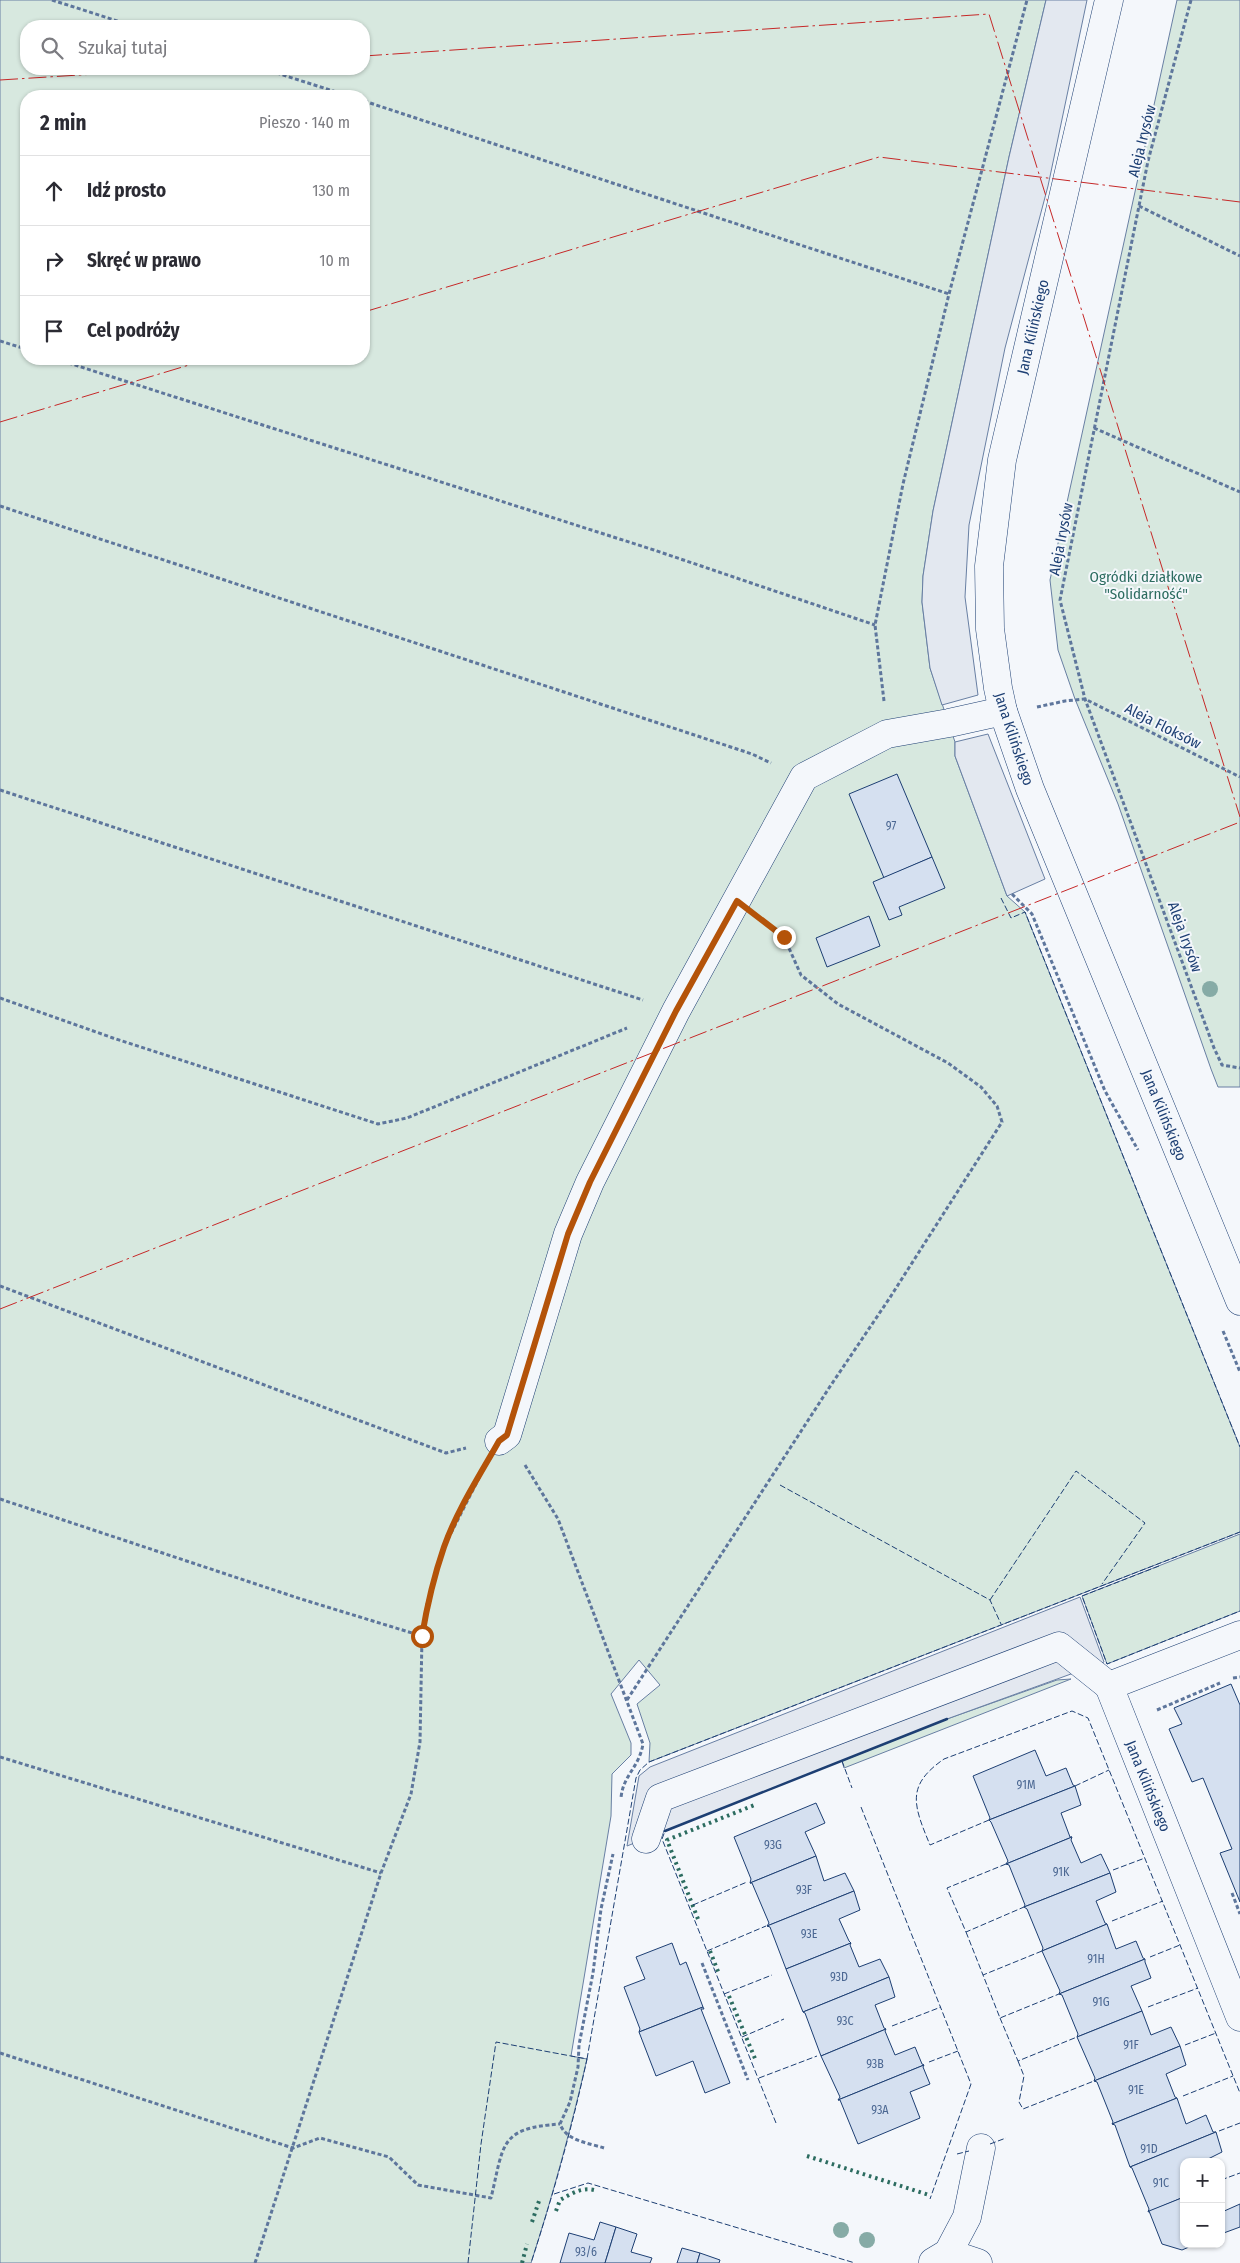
<!DOCTYPE html>
<html lang="pl">
<head>
<meta charset="utf-8">
<style>
	body { margin:0; font-family:"Fira Sans Condensed",sans-serif; background:#f7f7f7; color:#2b2b33 }
	.controls { position:absolute; right:15px; bottom:15px; display:grid; overflow:hidden; border-radius:10px; box-shadow:0 1px 4px #0004 }
	.controls button { width:45px; height:45px; display:grid; place-items:center; padding:0; border:0; border-bottom:1px solid #e1e1e2; background:#fff; color:#2b2b33; font:25px sans-serif }
	.stop { position:absolute; width:15px; height:15px; margin:-11px; border:4px solid #b45309; border-radius:50%; background:#fff }
	.stop.end { background:#b45309; border-color:#fff; box-shadow:0 1px 5px #0008 }
	.list { margin:0; padding:0; list-style:none }
	h2 { display:flex; justify-content:space-between; align-items:center; height:65px; margin:0; padding:0 20px; font-size:21px }
	h2 small { font-size:16px; font-weight:400; color:#7c7c81 }
	.list li { display:grid; grid-template-columns:32px 1fr auto; gap:15px; align-items:center; box-sizing:border-box; height:70px; padding:0 20px; border-top:1px solid #e1e1e2 }
	.list b { display:block; font-size:19px; white-space:nowrap }
	.list em { font-size:16px; font-style:normal; color:#7c7c81 }
	.icon { flex:none; width:28px; height:28px; fill:none; stroke:currentColor; stroke-width:2; stroke-linecap:round; stroke-linejoin:round }
	.map { position:relative; flex:none; width:1240px; height:2263px; overflow:hidden }
	.search { position:absolute; background:#fff; box-shadow:0 1px 4px #0004; left:20px; top:20px; width:350px; height:55px; display:flex; align-items:center; gap:12px; box-sizing:border-box; padding:0 18px; border-radius:20px; color:#7c7c81; font-size:19px }
	.panel { position:absolute; background:#fff; box-shadow:0 1px 4px #0004; left:20px; top:90px; width:350px; height:275px; border-radius:20px }
	.map>svg:first-child { display:block }
</style>
</head>
<body>
<div class="map">
<svg width="1240" height="2263" viewBox="0 0 1240 2263">
	<rect width="100%" height="100%" fill="#f4f7fb"/>
	<g fill="#d7e8df" stroke="#687fa3" fill-rule="evenodd">
		<path d="M0,0H1046L1009,157L933,511L923,576L922,602L930,668L955,742V756L1007,896L1025,912L1240,1447V1532L649,1762L650,1743L637,1704L660,1685L639,1660L611,1694L631,1743V1755L612,1774L611,1816L571,2056L587,2059C571,2128 553,2195 531,2263H0ZM26,26H364V69H26ZM26,96H364V359H26Z"/>
		<path d="M1177,0H1240V1087H1218L1211,1069L1118,804L1075,699L1058,650L1050,580Z"/>
		<path d="M1240,1534V1611L1107,1664L1082,1596Z"/>
		<path d="M1071,1679L844,1768L842,1761L947,1719L1057,1680Z"/>
	</g>
	<g fill="#e3e8f0" stroke="#687fa3">
		<path d="M1046,0H1087L1048,186L1005,348L969,525L965,597L978,695L942,705L930,668L922,602L923,576L933,511L1009,157Z"/>
		<path d="M988,734L1045,879L1007,896L955,756V742Z"/>
		<path d="M1080,1597L1104,1662L947,1719L627,1846L639,1776L650,1767Z"/>
	</g>
	<g fill="#d5e0f0" stroke="#1d3f73">
		<path d="M897,774L932,857L884,878L849,794Z"/>
		<path d="M932,857L945,888L899,907L902,915L889,920L873,882Z"/>
		<path d="M869,916L880,946L827,967L816,938Z"/>
		<path d="M1231,1684L1240,1705V1902L1220,1853L1232,1849L1203,1778L1192,1782L1169,1729L1182,1724L1174,1708Z"/>
		<path d="M1035,1750L1046,1776L1066,1768L1073,1785L1075,1786L989,1820L990,1818L973,1776Z"/>
		<path d="M1075,1786L1081,1805L1061,1813L1070,1837H1072L1006,1864L1008,1861L991,1822L989,1820Z"/>
		<path d="M816,1803L825,1823L805,1832L816,1856L750,1883L751,1879L734,1837Z"/>
		<path d="M1072,1837L1071,1840L1081,1863L1101,1854L1110,1873L1024,1907L1025,1905L1009,1865L1006,1864Z"/>
		<path d="M816,1856L824,1881L845,1873L854,1891L767,1926L769,1923L752,1883H750Z"/>
		<path d="M1110,1873L1116,1892L1096,1901L1105,1923L1107,1924L1042,1951L1043,1948L1027,1909L1024,1907Z"/>
		<path d="M854,1891L860,1910L839,1919L849,1941L851,1943L786,1969L770,1927L767,1926Z"/>
		<path d="M1107,1924L1116,1949L1136,1941L1143,1958L1145,1959L1059,1994L1060,1991L1042,1951Z"/>
		<path d="M672,1943L680,1965L686,1962L703,2007L639,2032L640,2029L624,1987L645,1979L636,1957Z"/>
		<path d="M851,1943L850,1945L859,1967L880,1959L889,1977L803,2012L786,1969Z"/>
		<path d="M1145,1959V1962L1151,1978L1131,1986L1142,2011L1077,2037L1078,2034L1062,1995L1059,1994Z"/>
		<path d="M889,1977L895,1997L875,2005L884,2028L886,2029L821,2056L805,2013L803,2012Z"/>
		<path d="M703,2007L704,2009H701L730,2083L705,2093L693,2061L656,2076L639,2032Z"/>
		<path d="M1142,2011L1151,2035L1171,2027L1180,2046L1094,2081L1095,2078L1077,2037Z"/>
		<path d="M886,2029L885,2031L895,2055L915,2047L922,2064L924,2065L838,2100L840,2097L821,2056Z"/>
		<path d="M1180,2046L1186,2065L1166,2074L1175,2097L1177,2098L1112,2124L1113,2122L1097,2082L1094,2081Z"/>
		<path d="M924,2065L923,2067L930,2084L910,2092L920,2118L858,2144L840,2100H838Z"/>
		<path d="M1177,2098L1186,2124L1206,2115L1213,2132H1216L1130,2167L1115,2125L1112,2124Z"/>
		<path d="M1216,2132L1222,2152L1202,2162H1184V2197L1148,2212L1149,2209L1132,2168L1130,2167Z"/>
		<path d="M1184,2197V2244H1196L1182,2250L1162,2244L1149,2211Z"/>
		<path d="M1240,2204V2227L1221,2234V2210L1222,2212Z"/>
		<path d="M600,2222L616,2227L605,2263H560L569,2233L594,2240Z"/>
		<path d="M616,2227L637,2234L631,2252L652,2258L650,2263H605Z"/>
		<path d="M682,2248L700,2253L697,2263H677Z"/>
		<path d="M700,2253L720,2260L719,2263H697Z"/>
	</g>
	<g fill="none" stroke-linecap="round" stroke-linejoin="round">
		<defs>
			<g id="minor">
				<path d="M1109,0L1002,460L989,566L990,629L998,688L1003,711L1030,789L1240,1301"/>
				<path d="M499,1441L507,1435L568,1234L590,1182L676,1011L804,777L887,734L949,723L1003,711"/>
				<path d="M1109,1686L1240,2017"/>
				<path d="M1109,1686L1240,1635"/>
				<path d="M646,1839L660,1798L1059,1646L1109,1686"/>
				<path d="M948,2253L967,2217L981,2148"/>
				<path d="M933,2262L948,2253L978,2263"/>
			</g>
		</defs>
		<use href="#minor" stroke="#1d3f73" stroke-width="29"/>
		<g stroke="#5e769c" stroke-width="3" stroke-dasharray="4 2.5" stroke-linecap="butt">
			<path d="M52,0L133,26"/>
			<path d="M1191,0L1148,161L1060,600L1085,699L1214,1048L1222,1065L1240,1068"/>
			<path d="M264,69L349,96"/>
			<path d="M364,101L949,294"/>
			<path d="M1139,206L1240,256"/>
			<path d="M0,341L26,349"/>
			<path d="M56,359L654,550L875,625"/>
			<path d="M1094,428L1240,492"/>
			<path d="M0,506L752,754L771,763"/>
			<path d="M884,701L875,625L903,484L949,294L1027,0"/>
			<path d="M1037,707L1065,701L1085,699L1240,777"/>
			<path d="M0,790L643,1000"/>
			<path d="M1012,894L1032,914L1105,1091L1138,1150"/>
			<path d="M0,998L113,1038L378,1124L407,1118L627,1028"/>
			<path d="M0,1286L446,1453L466,1448"/>
			<path d="M1223,1331L1240,1372"/>
			<path d="M525,1465L558,1519L643,1744C639,1768 623,1775 621,1798"/>
			<path d="M0,1499L301,1599L422,1636"/>
			<path d="M1233,1678L1240,1677"/>
			<path d="M627,1700L829,1388L889,1299L1002,1122L997,1106L981,1087L948,1063L838,1004L801,975L784,937L764,922"/>
			<path d="M1157,1710L1220,1683"/>
			<path d="M0,1757L381,1873"/>
			<path d="M1232,1893L1240,1914"/>
			<path d="M702,1963L748,2080"/>
			<path d="M0,2053L293,2148L320,2138L389,2157L418,2185L491,2198C504,2144 499,2128 560,2124"/>
			<path d="M604,2148C589,2143 566,2141 560,2124L570,2102L578,2067L579,2045L593,1973L601,1909L613,1854"/>
			<path d="M255,2263L381,1873L411,1794L420,1742L422,1636L427,1604L445,1545L483,1470"/>
		</g>
		<use href="#minor" stroke="#f4f7fb" stroke-width="28"/>
		<g stroke="#2c6c60" stroke-width="4" stroke-dasharray="2.5 4" stroke-linecap="butt">
			<path d="M698,1919L667,1840L757,1804"/>
			<path d="M710,1951L719,1974"/>
			<path d="M729,1996L756,2061"/>
			<path d="M807,2156L929,2195"/>
			<path d="M556,2211L560,2200C571,2194 581,2187 594,2190"/>
			<path d="M532,2222L539,2201"/>
			<path d="M522,2263L527,2244"/>
		</g>
		<g stroke="#1d3f73" stroke-width="1" stroke-dasharray="6 2.5" stroke-linecap="butt">
			<path d="M1001,898L1011,918L1025,912L1240,1447"/>
			<path d="M780,1485L990,1600L1001,1624"/>
			<path d="M1159,1566L1082,1596L1107,1664L1240,1611"/>
			<path d="M990,1600L1076,1471L1145,1523L1102,1584"/>
			<path d="M842,1761L852,1788"/>
			<path d="M1075,1786L1109,1770"/>
			<path d="M861,1807L971,2084L930,2199"/>
			<path d="M989,1820L930,1845C914,1806 905,1786 944,1759L1072,1711L1088,1718L1240,2093"/>
			<path d="M1006,1864L947,1888L966,1932L1024,1907"/>
			<path d="M1113,1870L1145,1858"/>
			<path d="M693,1905L747,1882"/>
			<path d="M1112,1921L1163,1901"/>
			<path d="M966,1932L983,1975"/>
			<path d="M707,1951L766,1926"/>
			<path d="M1042,1951L983,1975L1000,2018L1059,1994"/>
			<path d="M1150,1957L1180,1945"/>
			<path d="M724,1994L772,1975"/>
			<path d="M1148,2007L1198,1988"/>
			<path d="M1000,2018L1018,2061L1077,2037"/>
			<path d="M892,2026L941,2007"/>
			<path d="M742,2037L784,2019"/>
			<path d="M1185,2045L1216,2033"/>
			<path d="M587,2059L636,1778L640,1770L649,1762L1240,1532"/>
			<path d="M1018,2061L1024,2076L1019,2102L1023,2109L1094,2081"/>
			<path d="M929,2062L958,2051"/>
			<path d="M759,2078L817,2056"/>
			<path d="M1183,2096L1233,2076"/>
			<path d="M776,2123L662,1839L665,1831L947,1719"/>
			<path d="M1219,2131L1240,2123"/>
			<path d="M990,2144L1006,2138"/>
			<path d="M957,2154L969,2151"/>
			<path d="M1221,2180L1240,2173"/>
			<path d="M554,2194L588,2183L855,2263"/>
			<path d="M468,2263L481,2144L496,2042L587,2059C572,2128 553,2195 531,2263"/>
		</g>
		<path stroke="#1d3f73" stroke-width="2.5" d="M665,1831L947,1719"/>
		<g stroke="#c62828" stroke-width="1" stroke-dasharray="18 4 2.5 4" stroke-linecap="butt">
			<path d="M364,56L989,14L1240,817"/>
			<path d="M0,80L175,69"/>
			<path d="M364,312L879,157L1240,202"/>
			<path d="M0,422L209,359"/>
			<path d="M0,1309L1240,822"/>
		</g>
	</g>
	<g fill="#86aba6">
		<circle cx="1210" cy="989" r="8"/>
		<circle cx="841" cy="2230" r="8"/>
		<circle cx="867" cy="2240" r="8"/>
	</g>
	<g fill="none" stroke-linecap="round" stroke-linejoin="round">
		<path stroke="#b45309" stroke-width="6" d="M422,1636C427,1606 434,1576 444,1547C457,1510 480,1475 499,1441L507,1435L568,1234L590,1182L676,1011L737,901L784,937"/>
	</g>
	<g text-anchor="middle" dominant-baseline="central" stroke-width="4" stroke-linejoin="round" paint-order="stroke">
		<g font-size="12" fill="#4b6792">
			<text x="891" y="826">97</text>
			<text x="1026" y="1785">91M</text>
			<text x="773" y="1845">93G</text>
			<text x="1061" y="1872">91K</text>
			<text x="804" y="1890">93F</text>
			<text x="809" y="1934">93E</text>
			<text x="1096" y="1959">91H</text>
			<text x="839" y="1977">93D</text>
			<text x="1101" y="2002">91G</text>
			<text x="845" y="2021">93C</text>
			<text x="1131" y="2045">91F</text>
			<text x="875" y="2064">93B</text>
			<text x="1136" y="2090">91E</text>
			<text x="880" y="2110">93A</text>
			<text x="1149" y="2149">91D</text>
			<text x="1161" y="2183">91C</text>
			<text x="586" y="2252">93/6</text>
		</g>
		<g font-size="15" fill="#1d3f73" stroke="#f4f7fb">
			<text transform="translate(1142 141) rotate(-76)">Aleja Irysów</text>
			<text transform="translate(1033 327) rotate(-77)">Jana Kilińskiego</text>
			<text transform="translate(1061 539) rotate(-79)">Aleja Irysów</text>
			<text transform="translate(1163 726) rotate(27)">Aleja Floksów</text>
			<text transform="translate(1014 739) rotate(72)">Jana Kilińskiego</text>
			<text transform="translate(1185 937) rotate(70)">Aleja Irysów</text>
			<text transform="translate(1164 1115) rotate(68)">Jana Kilińskiego</text>
			<text transform="translate(1148 1786) rotate(68)">Jana Kilińskiego</text>
		</g>
		<g font-size="15" fill="#2c6c60" stroke="#f4f7fb">
			<text x="1146" y="577">Ogródki działkowe<tspan x="1146" dy="17">"Solidarność"</tspan></text>
		</g>
	</g>
</svg>
<div class="controls">
<button>+</button>
<button>−</button>
</div>
<div class="stop" style="left:422px;top:1636px"></div>
<div class="stop end" style="left:784px;top:937px"></div>
<div class="search"><svg class="icon" aria-label="search" viewBox="0 0 24 24"><circle cx="10" cy="10" r="6"/><path d="M15 15l6 6"/></svg>Szukaj tutaj</div>
<section class="panel">
<h2>2 min<small>Pieszo · 140 m</small></h2>
<ul class="list">
<li><svg class="icon" aria-label="ahead" viewBox="0 0 24 24"><path d="M12 20V5M6 11l6-6 6 6"/></svg><div><b>Idź prosto</b></div><em>130 m</em></li>
<li><svg class="icon" aria-label="right" viewBox="0 0 24 24"><path d="M7 20v-9h11M14 6l5 5-5 5"/></svg><div><b>Skręć w prawo</b></div><em>10 m</em></li>
<li><svg class="icon" aria-label="arrive" viewBox="0 0 24 24"><path d="M6 21V4h12l-3 4 3 4H6"/></svg><div><b>Cel podróży</b></div></li>
</ul>
</section>
</div>
</body>
</html>
